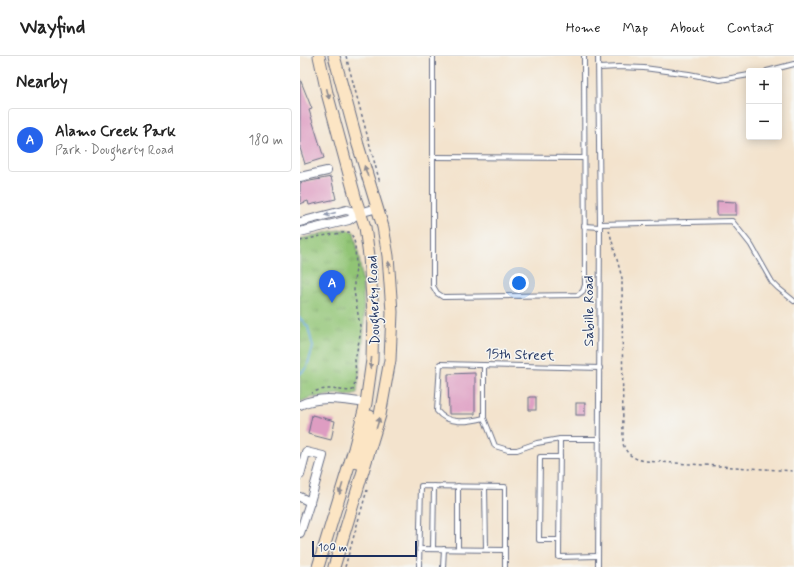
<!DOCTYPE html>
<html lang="en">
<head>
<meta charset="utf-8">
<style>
	body { margin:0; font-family:Mynerve,sans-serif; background:#f2f2f2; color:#222 }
	.controls { position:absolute; right:12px; top:12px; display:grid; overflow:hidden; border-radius:4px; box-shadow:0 2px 10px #0003 }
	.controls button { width:36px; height:36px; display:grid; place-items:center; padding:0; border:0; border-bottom:1px solid #e0e0e0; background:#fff; color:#222; font:20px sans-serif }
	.scale { position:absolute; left:12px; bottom:10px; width:105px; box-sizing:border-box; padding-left:4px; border:2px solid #1b2f5e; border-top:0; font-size:11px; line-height:14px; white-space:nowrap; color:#1b2f5e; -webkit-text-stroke:3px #f6f6f2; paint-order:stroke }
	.you { position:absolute; left:219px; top:227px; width:14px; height:14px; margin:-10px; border:3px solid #fff; border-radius:50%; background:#1a73e8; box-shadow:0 0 0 6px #1a73e833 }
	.badge { display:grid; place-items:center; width:26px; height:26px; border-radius:50%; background:#2563eb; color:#fff; font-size:13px; font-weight:700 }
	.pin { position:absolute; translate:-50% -33px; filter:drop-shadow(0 1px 2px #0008) }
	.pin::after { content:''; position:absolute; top:21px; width:14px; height:12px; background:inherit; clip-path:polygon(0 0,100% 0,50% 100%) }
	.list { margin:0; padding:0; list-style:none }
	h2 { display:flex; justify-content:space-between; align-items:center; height:52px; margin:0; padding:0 16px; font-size:17px }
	h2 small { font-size:13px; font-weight:400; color:#767676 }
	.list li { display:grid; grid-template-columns:26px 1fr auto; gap:12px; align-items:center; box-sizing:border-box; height:64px; margin:0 8px 8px; padding:0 8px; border:1px solid #e0e0e0; border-radius:4px }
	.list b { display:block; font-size:15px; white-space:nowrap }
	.list p { margin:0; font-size:13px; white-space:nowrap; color:#767676 }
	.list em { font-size:13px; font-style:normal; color:#767676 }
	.map { position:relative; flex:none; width:494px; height:511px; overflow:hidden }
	header { display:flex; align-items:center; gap:24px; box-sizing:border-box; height:56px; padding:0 20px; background:#fff; border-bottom:1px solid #e0e0e0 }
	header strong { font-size:19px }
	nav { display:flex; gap:22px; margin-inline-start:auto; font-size:14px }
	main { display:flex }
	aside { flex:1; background:#fff }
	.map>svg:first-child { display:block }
</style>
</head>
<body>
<header>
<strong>Wayfind</strong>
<nav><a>Home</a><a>Map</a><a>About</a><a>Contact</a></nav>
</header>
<main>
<aside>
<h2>Nearby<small></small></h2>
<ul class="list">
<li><span class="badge">A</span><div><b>Alamo Creek Park</b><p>Park · Dougherty Road</p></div><em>180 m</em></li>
</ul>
</aside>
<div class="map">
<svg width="494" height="511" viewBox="0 0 494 511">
	<defs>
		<pattern id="park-tufts" width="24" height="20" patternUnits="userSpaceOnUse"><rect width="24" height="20" fill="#91c475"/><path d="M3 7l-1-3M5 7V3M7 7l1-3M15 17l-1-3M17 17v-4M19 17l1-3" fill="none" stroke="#76a063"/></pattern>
	</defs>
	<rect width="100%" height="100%" fill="#f6f6f2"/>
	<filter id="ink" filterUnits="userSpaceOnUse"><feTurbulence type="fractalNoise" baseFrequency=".025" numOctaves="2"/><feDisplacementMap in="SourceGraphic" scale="8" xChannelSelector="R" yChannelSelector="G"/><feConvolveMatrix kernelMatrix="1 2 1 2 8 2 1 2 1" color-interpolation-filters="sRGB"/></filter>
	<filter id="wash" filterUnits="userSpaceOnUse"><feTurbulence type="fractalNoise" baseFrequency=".012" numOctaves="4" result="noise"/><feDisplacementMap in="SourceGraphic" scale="16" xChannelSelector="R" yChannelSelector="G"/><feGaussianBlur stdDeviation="0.9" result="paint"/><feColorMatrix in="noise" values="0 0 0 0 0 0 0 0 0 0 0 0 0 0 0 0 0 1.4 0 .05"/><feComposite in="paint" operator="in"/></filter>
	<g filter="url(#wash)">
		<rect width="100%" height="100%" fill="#f3e3cd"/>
		<path fill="url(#park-tufts)" stroke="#567a6a" d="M46,173L54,176C61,206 64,236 64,267C64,290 59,314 57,337L47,340L39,338L9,342L0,346V183L32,175Z"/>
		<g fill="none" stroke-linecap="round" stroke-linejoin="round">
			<path stroke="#69abdd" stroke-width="2" d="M0,262L8,271L13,291L7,311L0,318"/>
		</g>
		<g id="blocks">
			<g fill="#de9dc2">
				<path d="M0,23L12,53L9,54L24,102L5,108L0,92Z"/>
				<path d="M31,121L36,143L9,149L8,145L0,148V127Z"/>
				<path d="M417,145L436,146V159H417Z"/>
				<path d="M175,317V358H149L148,318Z"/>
				<rect x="229" y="341" width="7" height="13"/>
				<rect x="276" y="347" width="9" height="12"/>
				<path d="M12,359L35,365L31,384L8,378Z"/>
			</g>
		</g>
	</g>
	<g filter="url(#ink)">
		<use href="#blocks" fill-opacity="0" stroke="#676e85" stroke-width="1"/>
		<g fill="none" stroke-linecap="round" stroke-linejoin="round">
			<defs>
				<g id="service">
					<path d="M133,0V230L137,237L143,241L278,239L283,235L285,229L284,0"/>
					<path d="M299,12L319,11L344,12L389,18L420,24L449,19"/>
					<path d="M467,15L494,8"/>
					<path d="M133,101L284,102"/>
					<path d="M300,168L432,165L451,189L472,226L478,232L494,245"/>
					<path d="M284,170L300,171"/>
					<path d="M184,309V362L195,390L208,394H217L237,387L260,383H299"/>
					<path d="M184,362C168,366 148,369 137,355L140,308L300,312"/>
					<path d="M260,383L259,501L298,500"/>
					<path d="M158,430V493"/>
					<path d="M185,431L186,493"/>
					<path d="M259,484H239L240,401H260"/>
					<path d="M119,493L205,494"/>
					<path d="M133,493L134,430"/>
					<path d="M119,511L121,430L205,431V511"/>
					<path d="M143,511L144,493"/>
					<path d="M298,511L300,171L298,0"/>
				</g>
				<g id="minor">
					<path d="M0,121L27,115"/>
					<path d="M0,166L46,154L59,157"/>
					<path d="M0,176L49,164L59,157L78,152"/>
					<path d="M0,349C21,339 43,344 66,347"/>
					<path d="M0,419L6,396L23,400L10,446"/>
					<path d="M0,441L10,446L0,477"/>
				</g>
				<g id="secondary">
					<path d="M34,0L58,89L83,171L88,200L92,256L90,304L80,359L34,511"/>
					<path d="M58,407L70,360"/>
					<path d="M18,511L54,393L66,347L72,304L73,256L69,200L65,171L56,144L27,37L19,0"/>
				</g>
			</defs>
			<use href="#service" stroke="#676e85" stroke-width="6"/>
			<use href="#minor" stroke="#676e85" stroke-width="10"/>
			<use href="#secondary" stroke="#676e85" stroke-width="13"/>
			<g stroke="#676e85" stroke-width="1.5" stroke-dasharray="3 3" stroke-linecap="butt">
				<path d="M46,0L80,127"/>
				<path d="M309,174L322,222L323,388C327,399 334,403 345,405L494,415"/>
				<path d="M0,185L21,180L49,176L53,181L55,188L56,213L54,225V235L60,270V280L55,304L56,322L53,334L50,335C37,334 25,330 12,337"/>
				<path d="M45,511L67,434"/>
			</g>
			<use href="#service" stroke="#fff" stroke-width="4"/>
			<use href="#minor" stroke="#fff" stroke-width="8"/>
			<use href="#secondary" stroke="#fce5c4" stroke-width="11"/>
		</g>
		<defs><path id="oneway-solid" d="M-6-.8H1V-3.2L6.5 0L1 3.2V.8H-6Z"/></defs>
		<g fill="#8c8a91">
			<use href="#oneway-solid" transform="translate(28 38) rotate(76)"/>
			<use href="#oneway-solid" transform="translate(66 115) rotate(-108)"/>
			<use href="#oneway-solid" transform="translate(89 211) rotate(-94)"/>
			<use href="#oneway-solid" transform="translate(71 307) rotate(96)"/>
			<use href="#oneway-solid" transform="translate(78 367) rotate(-73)"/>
			<use href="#oneway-solid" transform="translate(41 433) rotate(107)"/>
		</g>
		<use fill="#8d97ae" href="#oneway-solid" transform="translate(30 158) rotate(166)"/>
	</g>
	<g text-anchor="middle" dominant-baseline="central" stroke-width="3" stroke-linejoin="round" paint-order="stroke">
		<g font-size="14" fill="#1b2f5e" stroke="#f6f6f2">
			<text transform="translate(74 244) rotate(-92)">Dougherty Road</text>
			<text transform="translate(289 255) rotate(-90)">Sabille Road</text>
			<text transform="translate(220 299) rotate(2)">15th Street</text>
		</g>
	</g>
</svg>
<div class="controls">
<button>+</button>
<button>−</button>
</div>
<div class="scale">100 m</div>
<div class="you"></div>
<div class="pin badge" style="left:32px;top:247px">A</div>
</div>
</main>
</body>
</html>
